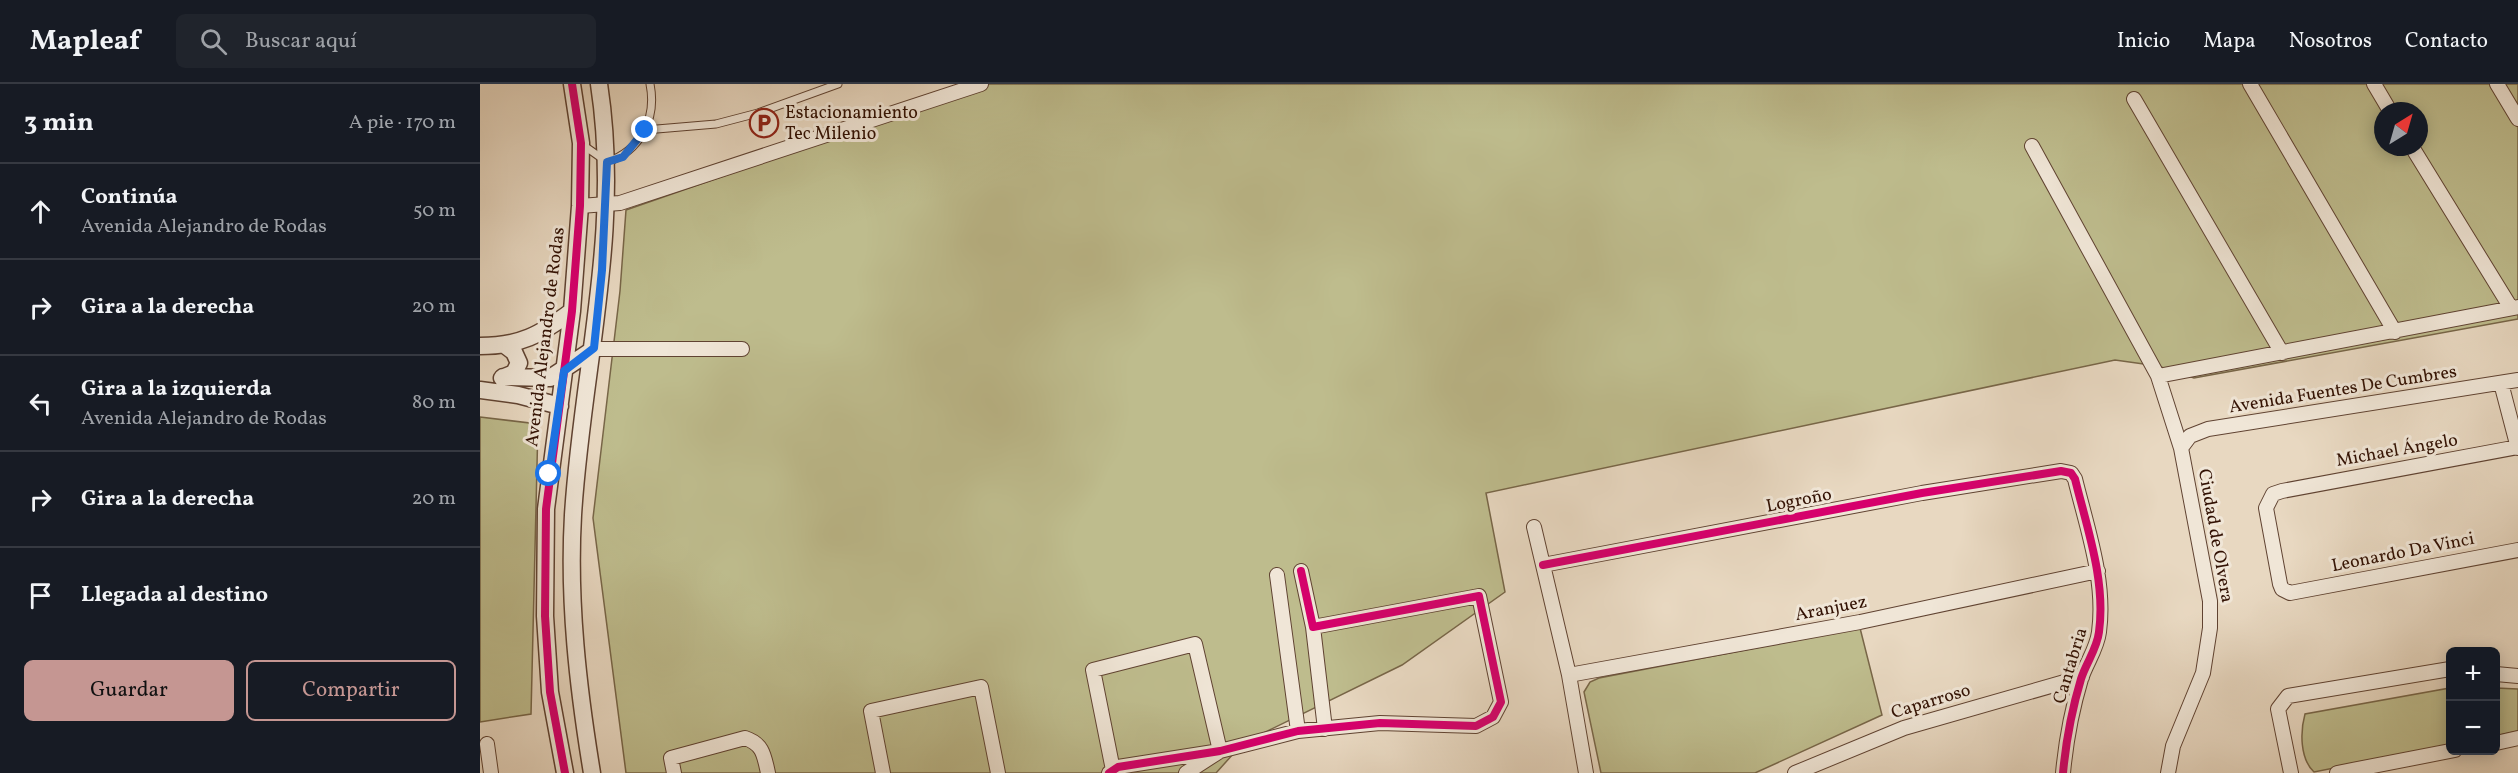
<!DOCTYPE html>
<html lang="es">
<head>
<meta charset="utf-8">
<style>
  body { margin:0; font-family:Vollkorn,serif; background:#20242c; color:#f1f3f6 }
  .controls { position:absolute; right:18px; bottom:18px; display:grid; overflow:hidden; border-radius:9px; box-shadow:0 3px 15px #0003 }
  .controls button { width:54px; height:54px; display:grid; place-items:center; padding:0; border:0; border-bottom:2px solid #363941; background:#171b24; color:#f1f3f6; font:30px sans-serif }
  .compass { position:absolute; left:1894px; top:18px; width:54px; height:54px; border-radius:50%; background:#171b24; box-shadow:0 3px 15px #0003; rotate:37deg }
  .stop { position:absolute; width:18px; height:18px; margin:-14px; border:4px solid #1a73e8; border-radius:50%; background:#fff }
  .stop.end { background:#1a73e8; border-color:#fff; box-shadow:0 2px 6px #0008 }
  .list { margin:0; padding:0; list-style:none }
  h2 { display:flex; justify-content:space-between; align-items:center; height:78px; margin:0; padding:0 24px; font-size:26px }
  h2 small { font-size:20px; font-weight:400; color:#9ea1a6 }
  .list li { display:grid; grid-template-columns:39px 1fr auto; gap:18px; align-items:center; box-sizing:border-box; height:96px; padding:0 24px; border-top:2px solid #363941 }
  .list b { display:block; font-size:22px; white-space:nowrap }
  .list p { margin:0; font-size:20px; white-space:nowrap; color:#9ea1a6 }
  .list em { font-size:20px; font-style:normal; color:#9ea1a6 }
  .actions { display:flex; gap:12px; padding:18px 24px }
  .actions a { flex:1; padding:14px 0; border:2px solid #c59692; border-radius:9px; text-align:center; font-size:21px; color:#c59692 }
  .actions .main { background:#c59692; color:#111 }
  .icon { flex:none; width:33px; height:33px; fill:none; stroke:currentColor; stroke-width:2; stroke-linecap:round; stroke-linejoin:round }
  .map { position:relative; flex:none; width:2038px; height:689px; overflow:hidden }
  header { display:flex; align-items:center; gap:36px; box-sizing:border-box; height:84px; padding:0 30px; background:#171b24; border-bottom:2px solid #363941 }
  header strong { font-size:28px }
  nav { display:flex; gap:33px; margin-inline-start:auto; font-size:21px }
  .search { width:420px; height:54px; background:#20242c; display:flex; align-items:center; gap:15px; box-sizing:border-box; padding:0 21px; border-radius:9px; color:#9ea1a6; font-size:22px }
  main { display:flex }
  aside { flex:1; background:#171b24 }
  .map>svg:first-child { display:block }
  .green { fill:#bebc8d; stroke:#786648; stroke-width:1.5; fill-rule:evenodd }
  .lines { fill:none; stroke-linecap:round; stroke-linejoin:round }
  .service-casing { stroke:#604332; stroke-width:9 }
  .minor-casing { stroke:#604332; stroke-width:16 }
  .tertiary-casing { stroke:#604332; stroke-width:19 }
  .service { stroke:#f0e6d7; stroke-width:7 }
  .minor { stroke:#f0e6d7; stroke-width:14 }
  .tertiary { stroke:#f0e6d7; stroke-width:16 }
  .cycleway-casing { stroke:#f0e6d7; stroke-width:11 }
  .cycleway { stroke:#d6006c; stroke-width:8 }
  .route { stroke:#1a73e8; stroke-width:8 }
  .labels { text-anchor:middle; dominant-baseline:central; stroke-width:6; stroke-linejoin:round; paint-order:stroke }
  .poi-label { font-size:18px; fill:#321103; stroke:#f0e6d7; text-anchor:start }
  .street-label { font-size:18px; fill:#321103; stroke:#f0e6d7 }
</style>
</head>
<body>
<header>
<strong>Mapleaf</strong>
<div class="search"><svg class="icon" aria-label="search" viewBox="0 0 24 24"><circle cx="10" cy="10" r="6"/><path d="M15 15l6 6"/></svg>Buscar aquí</div>
<nav><a>Inicio</a><a>Mapa</a><a>Nosotros</a><a>Contacto</a></nav>
</header>
<main>
<aside>
<h2>3 min<small>A pie · 170 m</small></h2>
<ul class="list">
<li><svg class="icon" aria-label="ahead" viewBox="0 0 24 24"><path d="M12 20V5M6 11l6-6 6 6"/></svg><div><b>Continúa</b><p>Avenida Alejandro de Rodas</p></div><em>50 m</em></li>
<li><svg class="icon" aria-label="right" viewBox="0 0 24 24"><path d="M7 20v-9h11M14 6l5 5-5 5"/></svg><div><b>Gira a la derecha</b></div><em>20 m</em></li>
<li><svg class="icon" aria-label="left" viewBox="0 0 24 24"><path d="M17 20v-9H6M10 6l-5 5 5 5"/></svg><div><b>Gira a la izquierda</b><p>Avenida Alejandro de Rodas</p></div><em>80 m</em></li>
<li><svg class="icon" aria-label="right" viewBox="0 0 24 24"><path d="M7 20v-9h11M14 6l5 5-5 5"/></svg><div><b>Gira a la derecha</b></div><em>20 m</em></li>
<li><svg class="icon" aria-label="arrive" viewBox="0 0 24 24"><path d="M6 21V4h12l-3 4 3 4H6"/></svg><div><b>Llegada al destino</b></div></li>
</ul>
<div class="actions"><a class="main">Guardar</a><a>Compartir</a></div>
</aside>
<div class="map">
<svg width="2038" height="689" viewBox="0 0 2038 689">
  <rect width="100%" height="100%" fill="#e8d8c1"/>
  <filter id="stains"><feTurbulence type="fractalNoise" baseFrequency=".00333" numOctaves="4"/><feColorMatrix values="0 0 0 0 .2 0 0 0 0 .09 0 0 0 0 .02 0 0 0 .5 -.17"/></filter>
  <radialGradient id="worn" r=".72"><stop offset=".6" stop-color="#630" stop-opacity="0"/><stop offset="1" stop-color="#630" stop-opacity=".3"/></radialGradient>
  <path class="green" d="M508,0H2038V235L1714,294L1678,282L1635,276L1006,409L1025,508L922,581L763,659L736,689H146L113,434L140,207L146,126ZM1903,27H1939V63H1903Z
    M0,333L58,340L51,630L0,638Z
    M1380,544L1402,631L1275,689H1121L1104,608L1110,598L1119,594Z
    M1970,604V661L1834,688C1820,675 1820,648 1825,630Z
    M2016,604L2038,605V647L2016,652Z"/>
  <g class="lines">
    <g class="service-casing">
      <path id="service" d="M165,46L236,40L278,29L358,0
        M103,61L127,78C160,67 177,35 170,0"/>
    </g>
    <g class="minor-casing">
      <path id="minor" d="M1770,0L1915,248
        M1894,0L1910,27
        M2017,0L2038,35
        M1654,15L1802,269
        M1552,62L1678,292L1701,364L1730,517V544L1723,589L1693,662L1688,689
        M1932,63L2031,224
        M100,122L140,119L501,0
        M114,265H262
        M1678,292L2038,223
        M2021,299L2038,364
        M2038,363L1802,407L1793,410L1786,424L1800,500L1802,505L1810,509L2038,466
        M1701,364L1710,352L1728,345L2038,296
        M1054,443L1089,591L1106,689
        M1063,481L1442,409L1581,387L1591,389L1595,395C1607,444 1626,497 1619,548C1617,565 1606,579 1601,595C1592,625 1586,657 1583,689
        M797,491L818,647
        M833,543L845,645
        M2016,590L2038,592
        M1089,591L1380,538L1618,487
        M2016,659L2038,654
        M7,660L11,689
        M633,686L613,586L715,560L740,667L706,689
        M194,689L191,674L265,654C283,660 284,671 288,689
        M403,689L391,627L501,603L518,689
        M629,689L638,683L740,667L818,647L900,639L996,642L1013,633L1021,618L999,512L833,543L821,487
        M1315,689L1424,644L1602,593
        M1811,689L1798,625L1808,612L1970,585
        M1857,689L1975,666"/>
    </g>
    <g class="tertiary-casing">
      <path id="tertiary" d="M0,262C40,262 60,251 92,227
        M23,293L70,294L114,265
        M22,294L34,289L39,279L34,268L26,262
        M0,306L38,311L80,322
        M85,689L70,608L65,532L66,425L92,227L100,122L101,59L92,0
        M112,689C98,604 88,517 93,431C102,284 142,149 119,0"/>
    </g>
    <use href="#service" class="service"/>
    <use href="#minor" class="minor"/>
    <use href="#tertiary" class="tertiary"/>
    <g class="cycleway-casing">
      <path id="cycleway" d="M1063,481L1442,409L1581,387L1591,389L1595,395C1607,444 1626,497 1619,548C1617,565 1606,579 1601,595C1592,625 1586,657 1583,689
        M85,689L70,608L65,532L66,425L92,227L100,122L101,59L92,0
        M629,689L638,683L740,667L818,647L900,639L996,642L1013,633L1021,618L999,512L833,543L821,487"/>
    </g>
    <use href="#cycleway" class="cycleway"/>
  </g>
  <g class="lines">
    <path class="route" d="M69,390L84,287L114,264L122,186L127,78L143,73L165,46"/>
  </g>
  <defs>
    <g id="parking-ring" transform="scale(1.5)"><circle r="9.5" fill="#f0e6d7" stroke="#8f2418" stroke-width="1.5"/><path d="M-3.5-5.5H1a3.5 3.5 0 0 1 0 7H-1V5.5H-3.5ZM-1-3.4V-.6H.8a1.4 1.4 0 0 0 0-2.8Z" fill="#8f2418"/></g>
  </defs>
  <g fill-rule="evenodd">
    <use href="#parking-ring" x="284" y="39"/>
  </g>
  <g class="labels">
    <g class="poi-label">
      <text x="305" y="29">Estacionamiento<tspan x="305" dy="21">Tec Milenio</tspan></text>
    </g>
    <g class="street-label">
      <text transform="translate(66 253) rotate(-83)">Avenida Alejandro de Rodas</text>
      <text transform="translate(1863 306) rotate(-9)">Avenida Fuentes De Cumbres</text>
      <text transform="translate(1917 367) rotate(-10)">Michael Ángelo</text>
      <text transform="translate(1319 417) rotate(-11)">Logroño</text>
      <text transform="translate(1735 452) rotate(80)">Ciudad de Olvera</text>
      <text transform="translate(1923 469) rotate(-11)">Leonardo Da Vinci</text>
      <text transform="translate(1351 525) rotate(-11)">Aranjuez</text>
      <text transform="translate(1591 582) rotate(-73)">Cantabria</text>
      <text transform="translate(1451 618) rotate(-17)">Caparroso</text>
    </g>
  </g>
  <rect width="100%" height="100%" filter="url(#stains)"/>
  <rect width="100%" height="100%" fill="url(#worn)"/>
</svg>
<div class="controls">
<button>+</button>
<button>−</button>
</div>
<svg class="compass" viewBox="-18 -18 36 36"><path d="M0-13l5 13h-10z" fill="#e53935"/><path d="M0 13l5-13h-10z" fill="#9ea1a6"/></svg>
<div class="stop" style="left:69px;top:390px"></div>
<div class="stop end" style="left:165px;top:46px"></div>
</div>
</main>
</body>
</html>
